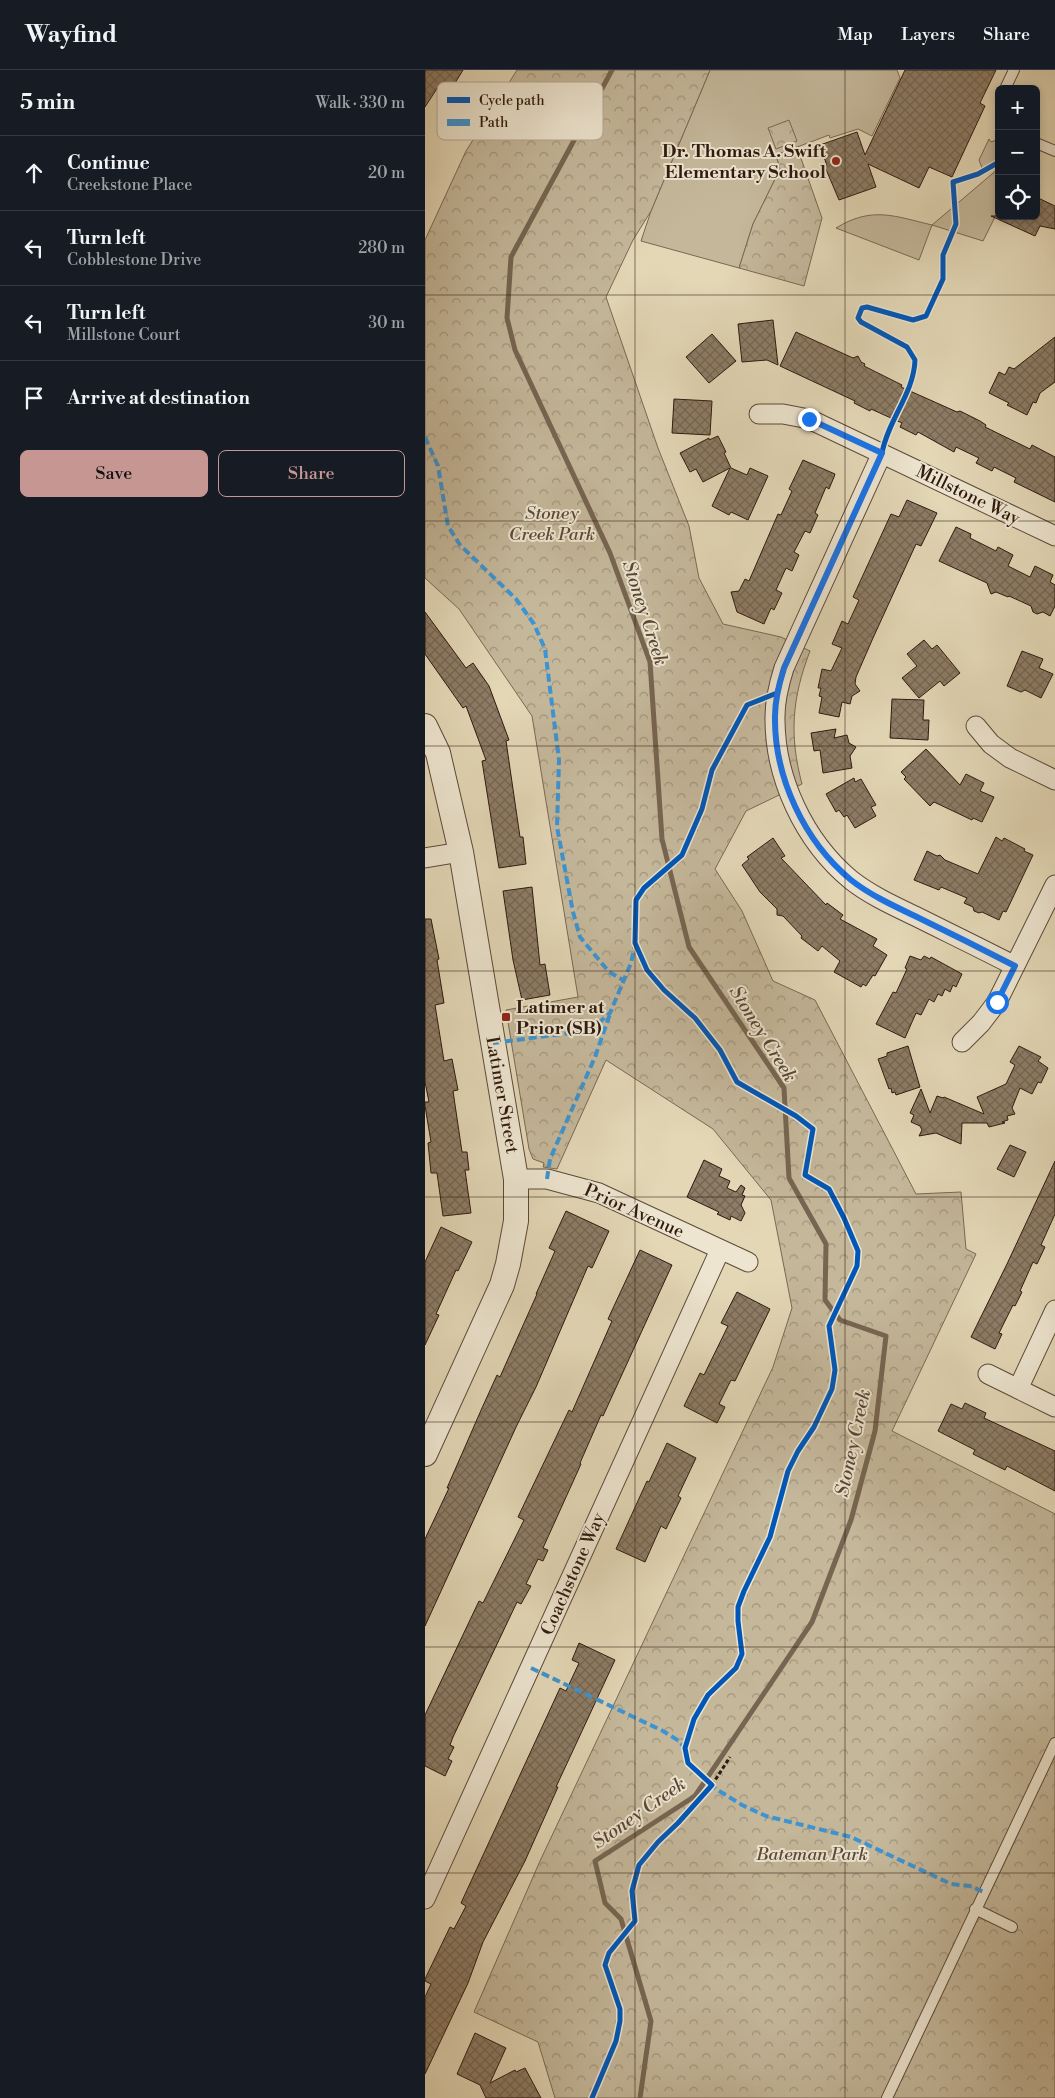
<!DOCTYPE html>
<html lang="en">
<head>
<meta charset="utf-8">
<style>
  body { margin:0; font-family:"Libre Bodoni",serif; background:#20242c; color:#f1f3f6 }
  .controls { position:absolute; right:15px; top:15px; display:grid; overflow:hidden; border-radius:8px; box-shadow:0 2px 8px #0003 }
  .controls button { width:45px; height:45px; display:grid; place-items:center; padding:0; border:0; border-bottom:1px solid #363941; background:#171b24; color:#f1f3f6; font:25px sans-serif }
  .stop { position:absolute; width:15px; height:15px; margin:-11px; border:4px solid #1a73e8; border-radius:50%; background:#fff }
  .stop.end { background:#1a73e8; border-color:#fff; box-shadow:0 1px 5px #0008 }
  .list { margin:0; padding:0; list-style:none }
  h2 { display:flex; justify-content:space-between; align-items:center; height:65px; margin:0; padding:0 20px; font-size:21px }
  h2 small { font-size:16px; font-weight:400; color:#9ea1a6 }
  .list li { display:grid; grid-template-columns:32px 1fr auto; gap:15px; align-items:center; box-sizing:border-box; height:75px; padding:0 20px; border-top:1px solid #363941 }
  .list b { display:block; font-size:19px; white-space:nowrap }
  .list p { margin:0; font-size:16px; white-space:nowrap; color:#9ea1a6 }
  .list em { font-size:16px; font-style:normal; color:#9ea1a6 }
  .actions { display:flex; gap:10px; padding:15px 20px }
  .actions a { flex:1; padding:11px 0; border:1px solid #c59692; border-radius:8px; text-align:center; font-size:18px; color:#c59692 }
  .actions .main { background:#c59692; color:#111 }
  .icon { flex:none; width:28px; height:28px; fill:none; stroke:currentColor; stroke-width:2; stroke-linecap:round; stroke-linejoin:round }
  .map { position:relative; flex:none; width:630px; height:2028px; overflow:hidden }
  header { display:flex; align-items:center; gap:30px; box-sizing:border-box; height:70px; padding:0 25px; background:#171b24; border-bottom:1px solid #363941 }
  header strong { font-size:24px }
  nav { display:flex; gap:28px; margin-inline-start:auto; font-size:18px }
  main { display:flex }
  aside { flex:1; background:#171b24 }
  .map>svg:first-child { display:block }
  .grass { fill:#c4b79a; stroke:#7a6854 }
  .park { fill:url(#park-crowns); stroke:#7a6854 }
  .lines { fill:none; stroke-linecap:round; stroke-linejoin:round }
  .stream { stroke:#766551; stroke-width:5 }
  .building { fill:url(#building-cross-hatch); stroke:#2f1a0f }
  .service-casing { stroke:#5c4939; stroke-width:12 }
  .minor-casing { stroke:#5c4939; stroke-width:21 }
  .tertiary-casing { stroke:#5c4939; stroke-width:26 }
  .path { stroke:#2f1a0f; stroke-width:3; stroke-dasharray:4 2.5; stroke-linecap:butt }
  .service { stroke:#ede5d0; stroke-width:10 }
  .minor { stroke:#ede5d0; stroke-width:19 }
  .tertiary { stroke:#ede5d0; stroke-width:24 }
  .quiet { stroke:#3d94d2; stroke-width:4; stroke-dasharray:8 4; stroke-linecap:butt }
  .cycleway-casing { stroke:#ede5d0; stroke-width:8 }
  .cycleway { stroke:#0057b8; stroke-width:5 }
  .route { stroke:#1a73e8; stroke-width:6 }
  .grid { fill:none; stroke:#2f1a0f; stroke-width:1; stroke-opacity:0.55 }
  .poi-dot { fill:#8f2418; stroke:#ede5d0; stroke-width:2 }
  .labels { text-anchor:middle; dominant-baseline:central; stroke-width:4; stroke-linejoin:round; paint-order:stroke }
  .poi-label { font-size:18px; font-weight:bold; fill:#2f1a0f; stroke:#ede5d0; text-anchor:end }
  .street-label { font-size:18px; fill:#2f1a0f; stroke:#ede5d0 }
  .park-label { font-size:18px; font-style:italic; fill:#5c4939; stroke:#ede5d0 }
  .water-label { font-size:19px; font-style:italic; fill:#594636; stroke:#ede5d0 }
  .key { fill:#ede5d0; stroke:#b4a896; stroke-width:1 }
  .key-label { font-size:14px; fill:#2f1a0f }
</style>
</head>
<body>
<header>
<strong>Wayfind</strong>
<nav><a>Map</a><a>Layers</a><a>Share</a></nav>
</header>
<main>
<aside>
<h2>5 min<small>Walk · 330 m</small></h2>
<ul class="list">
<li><svg class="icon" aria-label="ahead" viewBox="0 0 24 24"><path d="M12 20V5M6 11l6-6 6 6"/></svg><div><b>Continue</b><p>Creekstone Place</p></div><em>20 m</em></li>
<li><svg class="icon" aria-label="left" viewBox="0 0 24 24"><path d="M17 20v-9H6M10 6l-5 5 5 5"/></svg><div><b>Turn left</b><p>Cobblestone Drive</p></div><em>280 m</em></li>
<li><svg class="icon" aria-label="left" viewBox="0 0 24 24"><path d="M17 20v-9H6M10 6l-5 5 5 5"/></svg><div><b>Turn left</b><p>Millstone Court</p></div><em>30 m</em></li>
<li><svg class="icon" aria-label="arrive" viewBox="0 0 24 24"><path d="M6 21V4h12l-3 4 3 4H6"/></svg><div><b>Arrive at destination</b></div></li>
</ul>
<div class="actions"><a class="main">Save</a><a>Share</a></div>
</aside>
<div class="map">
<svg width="630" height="2028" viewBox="0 0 630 2028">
  <defs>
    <pattern id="park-crowns" width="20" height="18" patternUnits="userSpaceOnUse" patternTransform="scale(1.25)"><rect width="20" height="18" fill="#c4b79a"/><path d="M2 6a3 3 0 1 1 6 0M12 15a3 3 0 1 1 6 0" fill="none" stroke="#a0947c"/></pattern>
    <pattern id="building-cross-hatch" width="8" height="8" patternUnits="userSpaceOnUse" patternTransform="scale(1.25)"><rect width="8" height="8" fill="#8d7c66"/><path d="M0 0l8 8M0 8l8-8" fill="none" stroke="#746552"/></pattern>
  </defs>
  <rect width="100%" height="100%" fill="#e3d7b6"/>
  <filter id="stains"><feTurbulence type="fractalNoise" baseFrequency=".004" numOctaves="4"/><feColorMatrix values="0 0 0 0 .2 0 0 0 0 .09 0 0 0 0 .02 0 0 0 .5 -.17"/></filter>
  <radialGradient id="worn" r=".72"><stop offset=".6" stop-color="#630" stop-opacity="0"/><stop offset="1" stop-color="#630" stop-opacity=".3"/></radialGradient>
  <path class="grass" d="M285,0H472L475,8L447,66L433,59L405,68L404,65L351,85L355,99L328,154L314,198L216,171L226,141Z
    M564,69L566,72L574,69V88L557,98L554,90Z
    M574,98V139L558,171L507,155L494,190L411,158C447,136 469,146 507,155Z"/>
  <path class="park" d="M92,0H285L226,141L208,170L181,227L233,378L264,456L274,508L298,554L356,567L385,581C367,628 364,665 377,714L321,741L290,799L317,841L348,911L390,930L491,1124L536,1122L541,1179L551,1184L467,1361L630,1444V2028H130L113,1972L49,1942L115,1791L348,1297L367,1238L346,1130L288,1059L181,990L132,1099L118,1097L119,1093L108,1089L104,1079L81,940L153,927L107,646L34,539L0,508V170L41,81Z
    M364,50L372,71L351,79L343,58Z
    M372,77L397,148L379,216L314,198L328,154L355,99L351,85Z"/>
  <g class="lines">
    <path class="stream" d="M187,0L86,187L82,248L90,280L185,483L225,592L237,769L264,877L359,1018L364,1108L401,1174L400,1230L415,1250L461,1266L450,1361L426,1450L387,1552L270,1726L170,1791L180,1833L196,1849L226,1951L215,2028"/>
  </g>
  <path class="building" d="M0,0H38L24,23L13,17L0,37Z
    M480,0H571L555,33L560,36L527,107L504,97L494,118L443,94L451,117L414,130L400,97L402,96L395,75L432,62L440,85Z
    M611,127L630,136V159L615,156L610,166L566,146H611Z
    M348,250L353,295L342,290L317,292L313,254Z
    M371,262L428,288L433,286L436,292L440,294L439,296L477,315L476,317L532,342L535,341L555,351L561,355L560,357L605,379L607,375L630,387V432L589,412L591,408L569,397L567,401L551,393L554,388L531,377L529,382L493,362L491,365L475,357L477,353L446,339L445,341L429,333L430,331L355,296Z
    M287,264L311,291L284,313L261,287Z
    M630,267V312L615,323L611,333L608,332L602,345L582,335L584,333L564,323L574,302L580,305L584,297L589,299Z
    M249,329L287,331L285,365L247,363Z
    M293,366L301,382L299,383L306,398L322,405L325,398L343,406L323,450L306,442L304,445L287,436L305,398L278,412L271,399L265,402L255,383L284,368V370Z
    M378,390L410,404L409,407L404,419L401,417L390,443L393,445L385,463L380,461L369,482L374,485L367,501L361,498L351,520L357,523L349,540L346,538L339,554L312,542L306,522L314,521L320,509L324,511L353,444L356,445L367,421L364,419Z
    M482,430L512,443L496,476L491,474L448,568L431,607L430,614L435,621L427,626L425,634L417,632L414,647L394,643L397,627L394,626L396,618H393L397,599L406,601L417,578L407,574L417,551L423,554L434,530L428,527L466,444L474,447Z
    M531,457L546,464L545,468L571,481L573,477L588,485L583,496L605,507L610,496L628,505L625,512L630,515V536L625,546L618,542L612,544L608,542L606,536L584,526L583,527L571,522L566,524L562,513L514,491Z
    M0,542L41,598L48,593L64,616L84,670L81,671L95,767H98L101,794L74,798L57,691L61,690L41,636L38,638L0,584Z
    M499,570L507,579L512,575L535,603L519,616L515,611L494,628L477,608L492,596L482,584Z
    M597,581L618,589L614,598L628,604L616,628L600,620L596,622L582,616Z
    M467,629L499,630L498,650H504L503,670L465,668Z
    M411,659L409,668L422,665L424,673L431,677L425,686L427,698L398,703L395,680L389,681L386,663Z
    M501,679L535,715L541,704L559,713L555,721L569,727L557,752L548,748L547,750L509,732L505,736L479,709L481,707L476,702Z
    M429,708L430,712L436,709L451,735L446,737L451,746L430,758L422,745L419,747L414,740L411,742L401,724Z
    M571,767L577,771L579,768L600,779L599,781L608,785L581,842L578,841L574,850L557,842L554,843L549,841L548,837L539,833L542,828L516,817L514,820L489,810L502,781L512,786L515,785L520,790L553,804Z
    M348,768L360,786L356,788L401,835L402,833L418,845L415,849L452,869L448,876L462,885L450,906L448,905L441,916L438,914L436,917L409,902L415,891L397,876L393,881L376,868L377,866L358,846L352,845V839L335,822L317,795L324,789L322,787Z
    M107,817L115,895L120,894L125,925L97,930L88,890L78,821Z
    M0,849H6L14,889L12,890L19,933L10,935L19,991L27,989L33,1020L28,1021L37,1082H42L44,1100H40L46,1143L18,1146L12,1103H6L3,1073L6,1072L0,1036V1032H4L0,1012Z
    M485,886L496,890L499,886L505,889L506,887L537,904L531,917L528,915L525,922L520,919L517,926L513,924L509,932L504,929L496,945L491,943L480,968L451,954L468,922L471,923L482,899L480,898Z
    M483,976L495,1017L471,1025L470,1022L467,1023L466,1018L464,1019L453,989L462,986V983Z
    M594,976L616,987L613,991L623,998L616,1013L613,1012L607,1024L595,1018L587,1038L590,1044L582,1046L583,1050L577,1052L580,1053L564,1057L562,1053H537L536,1074L511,1063L494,1066L497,1060L495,1056L486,1052L489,1045L485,1043L496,1019L505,1043L512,1026L518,1028L519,1027L559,1044L552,1027L581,1014L590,995L585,992Z
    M585,1075L601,1082L589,1107L572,1099Z
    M279,1090L297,1099L294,1106L305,1111L302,1118L311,1122L316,1115L320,1118L317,1125L320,1126L316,1135L320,1143L316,1151L306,1146L305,1150L292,1144L294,1142L262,1127Z
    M630,1091V1144L616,1175L620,1177L612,1194L608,1192L595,1221L597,1222L590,1236L588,1235L574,1263L577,1264L570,1279L546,1267L582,1194Z
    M141,1141L184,1161L167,1198L163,1196L111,1317L92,1355L0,1556V1469L24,1418H22L57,1338L72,1305L75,1307L112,1224H111L130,1181L124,1178Z
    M16,1157L47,1172L33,1201L31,1200L11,1244L14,1245L0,1275V1192Z
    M215,1180L247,1195L178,1346L176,1345L155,1393L156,1394L118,1478L123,1480L118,1491L113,1489L101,1514L106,1516L96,1534L92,1532L28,1667L25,1675L29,1677L23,1689L27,1691L20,1706L0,1696V1645L54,1531L58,1533L99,1450L93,1447L144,1340L147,1342L187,1251L183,1249Z
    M312,1222L345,1239L310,1311L306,1310L294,1334L300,1337L292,1353L259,1336L275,1303L279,1305L303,1256L296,1253Z
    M540,1333L561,1343L559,1348L630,1381V1421L582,1396L580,1400L548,1384L550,1380L513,1361L526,1334L537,1339Z
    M242,1373L271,1388L253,1426L256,1428L241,1459L236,1456L220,1492L191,1479L222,1411L224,1412Z
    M154,1573L190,1590L131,1717H133L100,1791L58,1872L43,1913L0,2004V1927L6,1914L0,1911V1909L25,1857L29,1859L41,1836L36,1833L135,1618L141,1621L154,1593L147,1590Z
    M50,1963L81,1978L65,2013L90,2000L91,2002L100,1998L116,2028H61L55,2015L32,2004Z"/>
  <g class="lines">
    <g class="service-casing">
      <path id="service" d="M580,19L589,0
        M611,73L630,81
        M550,1839L587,1857
        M462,2028L630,1673"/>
    </g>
    <g class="minor-casing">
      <path id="minor" d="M334,344H358L384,349L630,466
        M457,383L359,598C354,614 350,630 350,646C349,707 379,771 426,810C445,825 469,836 492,847C524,863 557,879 590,896
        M551,656L566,674L585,688L630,710
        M0,788L36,782
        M537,972L556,953L572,932L630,815
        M91,1109H122L174,1123L323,1192
        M563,1304L630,1337
        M593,1319L630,1240
        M0,1829L295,1180"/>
    </g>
    <g class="tertiary-casing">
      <path id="tertiary" d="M0,656L13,683L36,782L91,1109V1151L83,1194L77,1215L0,1384"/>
    </g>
    <path class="path" d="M287,1715L305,1687"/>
    <use href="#service" class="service"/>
    <use href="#minor" class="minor"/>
    <use href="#tertiary" class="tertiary"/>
    <path class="quiet" d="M0,367L13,396L23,456L35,475L91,529L109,554L120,579L134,690L132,757L148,842L155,867L184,902L198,910
      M68,973L153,962L170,956L185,943L206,893L210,874
      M122,1109L125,1089L170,987L185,944
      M106,1598L238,1661L254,1671L260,1678
      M285,1713L291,1719L317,1735L341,1746L426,1767L526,1814L545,1816L559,1822"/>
    <g class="cycleway-casing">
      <path id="cycleway" d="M167,2028L191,1971L195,1951V1939L180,1895L184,1883L210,1851L207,1821L214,1795L233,1772L253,1753L287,1715L263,1693L260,1678L269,1649L283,1625L311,1598L317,1584L313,1551V1537L319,1521L345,1467L363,1401L373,1381L389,1357L407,1319L410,1300L404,1256L432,1196L433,1181L419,1148L404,1119L380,1105L388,1059L371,1046L312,1012L295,980L270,948L239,920L222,900L210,873L211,830L219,818L257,785L277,739L287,700L322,635L352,623L359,598L457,383C463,350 489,323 490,290L482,277L436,252L433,248L437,238L442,237L488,250L501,246L518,209V185L531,154L528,112L553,104L574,92"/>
    </g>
    <use href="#cycleway" class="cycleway"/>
  </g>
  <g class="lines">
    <path class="route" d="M384,349L457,383L359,598C354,614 350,630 350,646C349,707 379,771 426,810C445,825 469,836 492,847C525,863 557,879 590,896L572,932"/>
  </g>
  <path class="grid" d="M210,0V2028M420,0V2028M0,225H630M0,451H630M0,676H630M0,901H630M0,1127H630M0,1352H630M0,1577H630M0,1803H630"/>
  <g class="poi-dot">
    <circle cx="411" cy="91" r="5"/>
    <rect x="76" y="942" width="10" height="10" rx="2.5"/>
  </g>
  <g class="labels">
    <g class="poi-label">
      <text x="401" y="81">Dr. Thomas A. Swift<tspan x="401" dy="21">Elementary School</tspan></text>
      <text x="91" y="937" text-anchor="start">Latimer at<tspan x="91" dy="21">Prior (SB)</tspan></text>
    </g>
    <g class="street-label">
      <text transform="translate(543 425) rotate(26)">Millstone Way</text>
      <text transform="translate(77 1025) rotate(80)">Latimer Street</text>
      <text transform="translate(209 1141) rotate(24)">Prior Avenue</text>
      <text transform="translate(148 1504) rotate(-66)">Coachstone Way</text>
    </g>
    <g class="park-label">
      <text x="127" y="443">Stoney<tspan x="127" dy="21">Creek Park</tspan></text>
      <text x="387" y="1784">Bateman Park</text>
    </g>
    <g class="water-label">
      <text transform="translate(220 543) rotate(72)">Stoney Creek</text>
      <text transform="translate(338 964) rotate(58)">Stoney Creek</text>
      <text transform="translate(428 1373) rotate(-78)">Stoney Creek</text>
      <text transform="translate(214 1743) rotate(-35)">Stoney Creek</text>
    </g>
  </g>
  <rect x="12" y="12" width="166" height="58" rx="8" class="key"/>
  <rect x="22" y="27" width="23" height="6" fill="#0057b8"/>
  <rect x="22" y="49" width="23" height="7" fill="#3d94d2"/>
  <g class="key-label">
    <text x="54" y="35">Cycle path</text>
    <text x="54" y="57">Path</text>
  </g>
  <rect width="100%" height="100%" filter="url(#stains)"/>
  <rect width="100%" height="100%" fill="url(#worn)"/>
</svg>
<div class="controls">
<button>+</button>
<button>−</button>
<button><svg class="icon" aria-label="locate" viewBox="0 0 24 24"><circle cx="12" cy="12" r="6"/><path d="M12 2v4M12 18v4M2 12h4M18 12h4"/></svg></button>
</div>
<div class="stop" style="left:572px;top:932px"></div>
<div class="stop end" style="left:384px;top:349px"></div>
</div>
</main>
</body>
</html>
